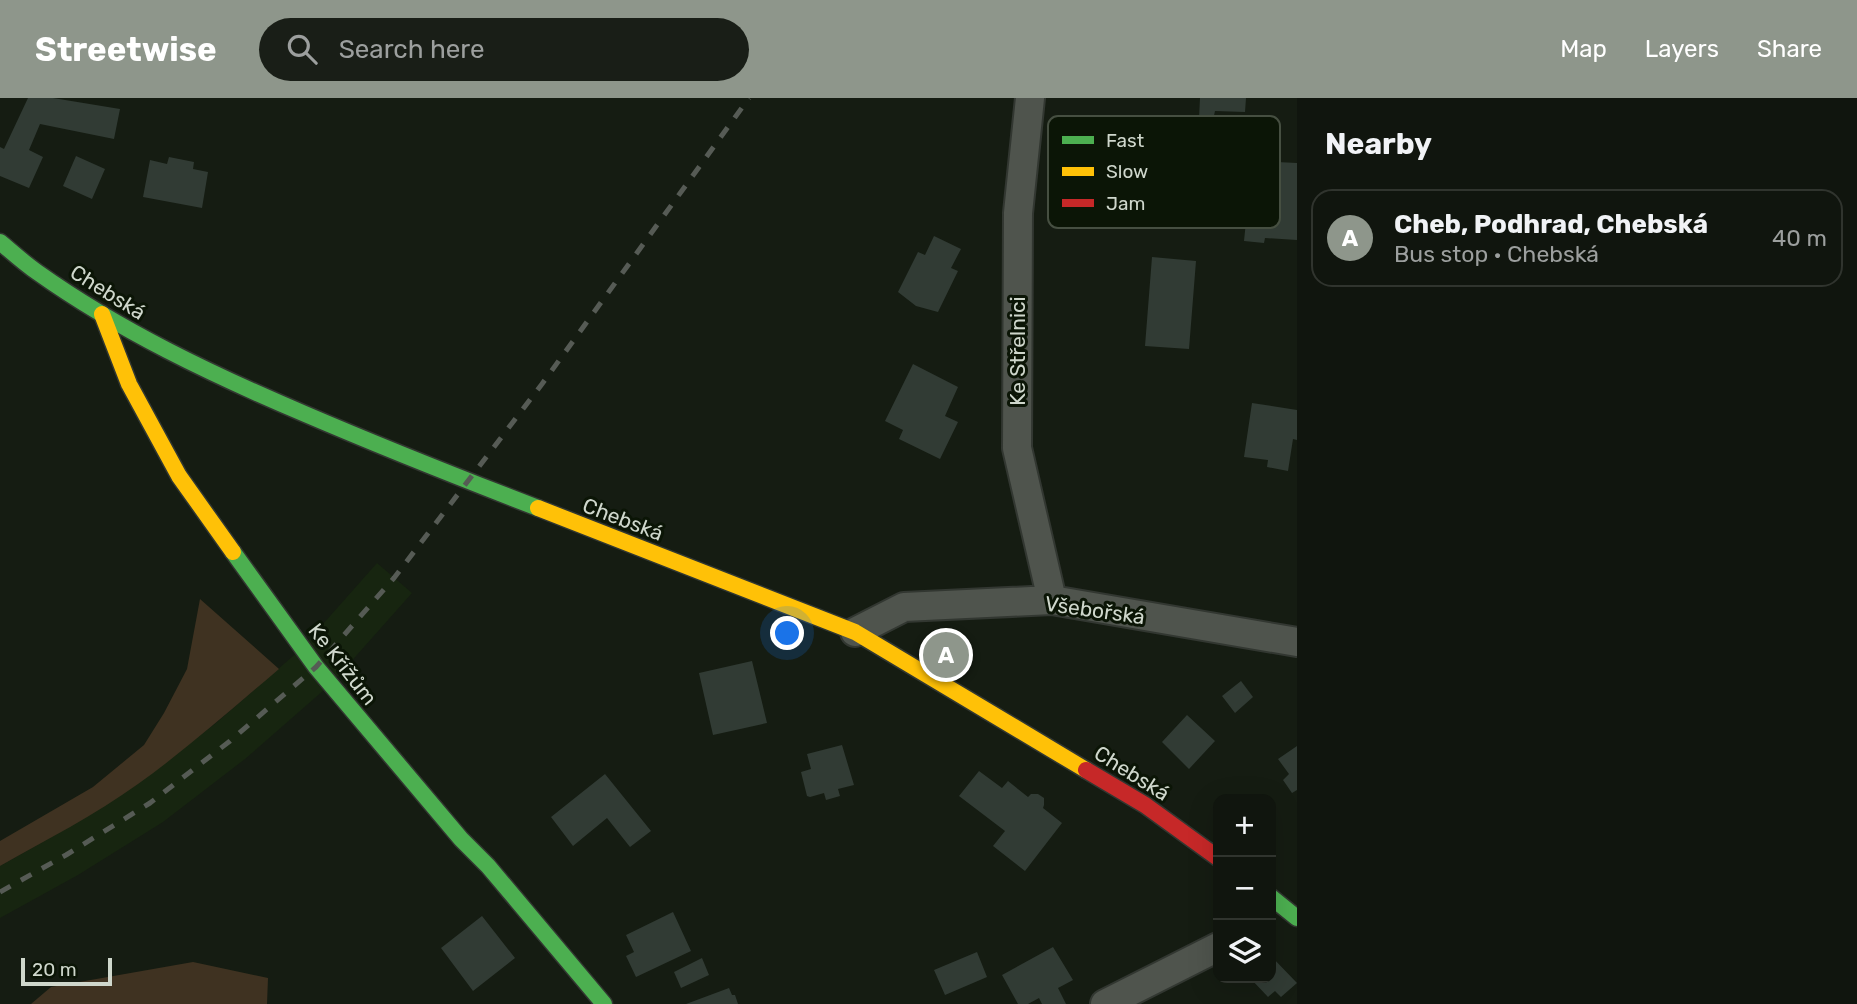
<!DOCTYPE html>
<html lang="en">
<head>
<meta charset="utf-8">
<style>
  body { margin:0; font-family:Rubik,sans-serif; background:#191e17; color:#f1f3f6 }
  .controls { position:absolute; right:21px; bottom:21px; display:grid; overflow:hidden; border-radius:14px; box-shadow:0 7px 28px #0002 }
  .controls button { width:63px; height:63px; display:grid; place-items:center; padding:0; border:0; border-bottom:2px solid #30342e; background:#10150e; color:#f1f3f6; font:35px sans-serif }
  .scale { position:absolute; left:21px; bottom:18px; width:91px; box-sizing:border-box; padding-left:7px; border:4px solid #cfd7cc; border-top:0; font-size:19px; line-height:24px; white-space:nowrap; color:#cfd7cc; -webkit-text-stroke:5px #0b1506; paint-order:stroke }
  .you { position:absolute; left:788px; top:536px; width:24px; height:24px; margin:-18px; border:5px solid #fff; border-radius:50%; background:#1a73e8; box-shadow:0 0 0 10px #1a73e833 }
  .badge { display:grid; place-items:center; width:46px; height:46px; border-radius:50%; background:#8e968b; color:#fff; font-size:23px; font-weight:700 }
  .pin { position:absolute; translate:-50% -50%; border:4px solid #fff; box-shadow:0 2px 7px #0006 }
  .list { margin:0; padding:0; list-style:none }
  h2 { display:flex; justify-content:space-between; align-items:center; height:91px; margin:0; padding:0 28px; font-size:30px }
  h2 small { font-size:23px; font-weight:400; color:#9c9f9e }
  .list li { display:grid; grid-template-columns:46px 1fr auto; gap:21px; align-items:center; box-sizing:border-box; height:98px; margin:0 14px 14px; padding:0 14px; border:2px solid #30342e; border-radius:21px }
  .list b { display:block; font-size:26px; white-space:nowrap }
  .list p { margin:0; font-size:23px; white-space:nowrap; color:#9c9f9e }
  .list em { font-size:23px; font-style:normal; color:#9c9f9e }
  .icon { flex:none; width:38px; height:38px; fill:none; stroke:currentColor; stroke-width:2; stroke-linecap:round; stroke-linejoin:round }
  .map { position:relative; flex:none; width:1297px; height:906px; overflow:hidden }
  header { display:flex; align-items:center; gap:42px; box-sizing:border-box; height:98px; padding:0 35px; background:#8e968b; color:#fff }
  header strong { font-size:33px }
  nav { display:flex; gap:38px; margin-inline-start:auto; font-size:24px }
  .search { width:490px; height:63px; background:#191e17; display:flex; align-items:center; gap:18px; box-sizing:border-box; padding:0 24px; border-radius:38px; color:#9c9f9e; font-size:26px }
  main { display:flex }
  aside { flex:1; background:#10150e }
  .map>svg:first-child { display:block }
  .built { fill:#172510 }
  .green { fill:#3f3221 }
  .building { fill:#313b34 }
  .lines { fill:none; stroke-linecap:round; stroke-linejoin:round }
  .street-casing { stroke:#323731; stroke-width:32 }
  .fast-casing { stroke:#323731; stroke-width:19 }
  .slow-casing { stroke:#323731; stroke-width:19 }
  .jam-casing { stroke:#323731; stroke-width:19 }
  .street { stroke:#4f544d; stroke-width:28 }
  .fast { stroke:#4caf50; stroke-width:16 }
  .slow { stroke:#ffc107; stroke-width:16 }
  .jam { stroke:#c62828; stroke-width:16 }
  .rail { stroke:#565b55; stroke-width:5; stroke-dasharray:12 12; stroke-linecap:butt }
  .labels { text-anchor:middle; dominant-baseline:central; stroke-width:6; stroke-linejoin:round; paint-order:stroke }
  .street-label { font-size:21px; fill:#cfd7cc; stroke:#0b1506 }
  .key { fill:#0b1506; stroke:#464f41; stroke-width:2 }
  .key-label { font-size:19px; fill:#cfd7cc }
</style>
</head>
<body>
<header>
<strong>Streetwise</strong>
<div class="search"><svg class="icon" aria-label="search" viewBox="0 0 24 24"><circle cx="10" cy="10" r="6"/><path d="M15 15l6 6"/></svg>Search here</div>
<nav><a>Map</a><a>Layers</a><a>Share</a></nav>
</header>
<main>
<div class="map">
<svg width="1297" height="906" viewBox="0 0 1297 906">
  <rect width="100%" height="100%" fill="#151c12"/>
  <path class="built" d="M377,465L412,495L332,585L245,661L163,724L78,777L0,820V768L55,737L137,686L216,625L300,552Z"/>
  <path class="green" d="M200,501L279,571C233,610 187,651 138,686C95,717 46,742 0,768V743L93,689L144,647L164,615L187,571Z
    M193,864L268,880L267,906H31L51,889Z"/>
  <path class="building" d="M28,0H53L120,11L114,41L40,26L29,52L43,59L29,90L0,78V49L4,51Z
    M1200,0H1246L1245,14L1215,13L1213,22L1199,21Z
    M76,58L105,71L92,101L63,88Z
    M169,59L194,64L193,71L208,74L202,110L143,99L150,62L167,66Z
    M1277,64L1297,65V142L1265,140L1264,145L1244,143L1249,94L1274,96Z
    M934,138L961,151L951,170L958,173L938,214L916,208L898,194L918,154L925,157Z
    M1152,159L1196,163L1189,251L1145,248Z
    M913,266L958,289L945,318L958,324L940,361L899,341L903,332L885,323Z
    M1252,305L1297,312V342L1293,341L1288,373L1267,369L1268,362L1244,359Z
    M752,563L767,625L713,637L699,575Z
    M1241,583L1253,599L1235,615L1222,598Z
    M1187,617L1215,643L1189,671L1162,644Z
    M842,647L854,687L838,691L840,698L826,702L824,695L810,699L807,698L801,674L811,671L807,656Z
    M1297,648V692L1292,695L1283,682L1289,676L1278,661Z
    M979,673L1002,690L1008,683L1028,699L1031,696H1038L1044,700V707L1043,710L1062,725L1025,773L993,748L1005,733L959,698Z
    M605,676L651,733L630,749L607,720L573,748L551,719Z
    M673,814L691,853L636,879L626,858L634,854L626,837Z
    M482,818L515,860L473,893L441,850Z
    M1053,849L1073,882L1058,890L1066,906H1042L1039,900L1028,906H1018L1002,877Z
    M977,854L987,879L945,897L934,872Z
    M1271,858L1297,885L1281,899L1275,893L1268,899L1250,880H1271Z
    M702,860L709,877L681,890L674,874Z
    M729,890L732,897H735L738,906H686Z"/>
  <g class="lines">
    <g class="street-casing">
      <path id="street" d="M1030,0L1018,115L1017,350L1052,502
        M855,534L904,509L1052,502L1297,544
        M1105,906L1218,849"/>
    </g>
    <g class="fast-casing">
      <path id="fast" d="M0,144C12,154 24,165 37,174C120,233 213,277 305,316C382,349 460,380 538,410
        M233,454L316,569L461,741L488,768L604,906
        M1271,799L1297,820"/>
    </g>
    <g class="slow-casing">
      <path id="slow" d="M102,216L129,286L179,378L233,454
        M538,410L855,534L1086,672"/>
    </g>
    <g class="jam-casing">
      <path id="jam" d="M1086,672L1145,707L1218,760"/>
    </g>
    <use href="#street" class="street"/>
    <use href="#fast" class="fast"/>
    <use href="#slow" class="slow"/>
    <use href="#jam" class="jam"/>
    <path class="rail" d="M0,794L66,757L150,705L230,643L316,569L394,480L542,286L749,0"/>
  </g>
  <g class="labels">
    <g class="street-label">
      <text transform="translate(108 194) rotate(32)">Chebská</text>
      <text transform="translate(1017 253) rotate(-90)">Ke Střelnici</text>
      <text transform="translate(623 421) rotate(21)">Chebská</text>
      <text transform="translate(1095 512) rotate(8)">Všebořská</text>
      <text transform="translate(343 566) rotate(52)">Ke Křížům</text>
      <text transform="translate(1132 675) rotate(32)">Chebská</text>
    </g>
  </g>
  <rect x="1048" y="18" width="232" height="112" rx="10" class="key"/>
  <rect x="1062" y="38" width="32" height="8" fill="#4caf50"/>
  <rect x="1062" y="69" width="32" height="9" fill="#ffc107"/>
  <rect x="1062" y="101" width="32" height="8" fill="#c62828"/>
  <g class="key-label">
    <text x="1106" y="49">Fast</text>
    <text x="1106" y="80">Slow</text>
    <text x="1106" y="112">Jam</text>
  </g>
</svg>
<div class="controls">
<button>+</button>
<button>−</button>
<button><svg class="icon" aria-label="layers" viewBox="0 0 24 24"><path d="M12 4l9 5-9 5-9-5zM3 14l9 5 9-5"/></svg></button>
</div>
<div class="scale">20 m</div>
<div class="you"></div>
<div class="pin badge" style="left:946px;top:557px">A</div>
</div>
<aside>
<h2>Nearby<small></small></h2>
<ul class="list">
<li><span class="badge">A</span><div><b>Cheb, Podhrad, Chebská</b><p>Bus stop · Chebská</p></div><em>40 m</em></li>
</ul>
</aside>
</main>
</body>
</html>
